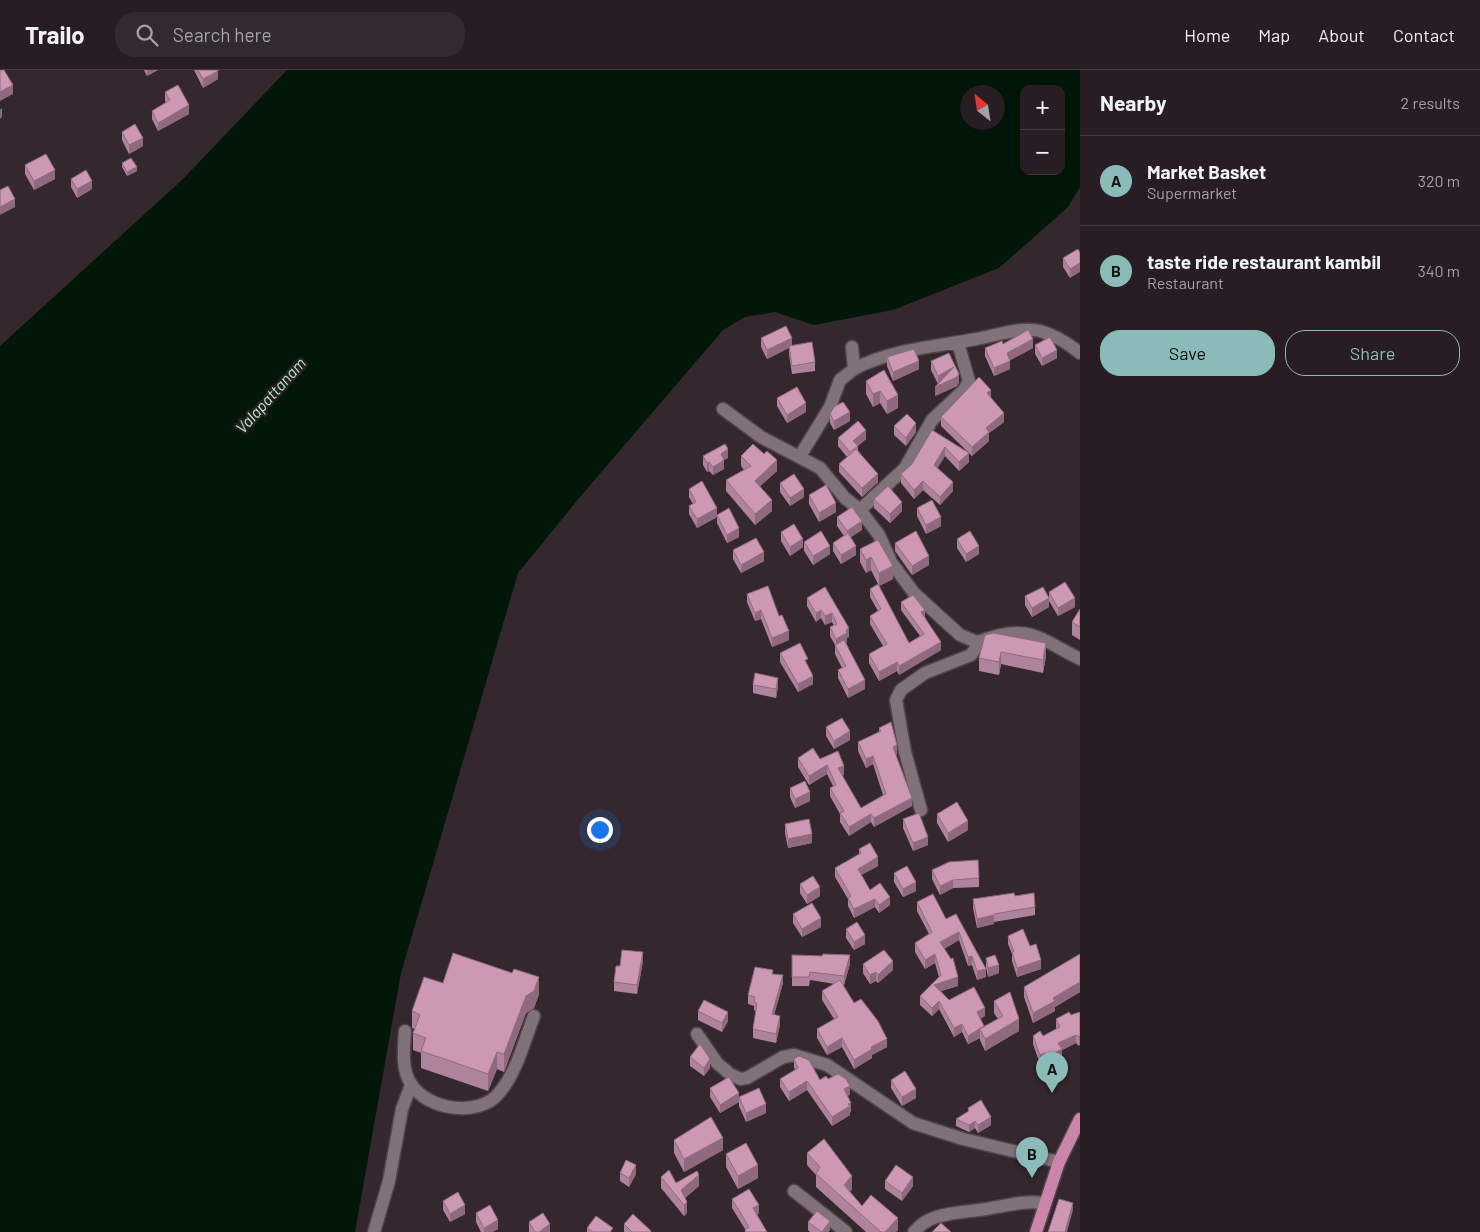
<!DOCTYPE html>
<html lang="en">
<head>
<meta charset="utf-8">
<style>
  body { margin:0; font-family:Barlow,sans-serif; background:#332a2f; color:#f1f3f6 }
  .controls { position:absolute; right:15px; top:15px; display:grid; overflow:hidden; border-radius:10px; box-shadow:0 2px 12px #0003 }
  .controls button { width:45px; height:45px; display:grid; place-items:center; padding:0; border:0; border-bottom:1px solid #433b40; background:#271d22; color:#f1f3f6; font:25px sans-serif }
  .compass { position:absolute; left:960px; top:15px; width:45px; height:45px; border-radius:50%; background:#271d22; box-shadow:0 2px 12px #0003; rotate:330deg }
  .you { position:absolute; left:599px; top:759px; width:18px; height:18px; margin:-12px; border:4px solid #fff; border-radius:50%; background:#1a73e8; box-shadow:0 0 0 8px #1a73e833 }
  .badge { display:grid; place-items:center; width:32px; height:32px; border-radius:50%; background:#8bbbb9; color:#111; font-size:16px; font-weight:700 }
  .pin { position:absolute; translate:-50% -41px; filter:drop-shadow(0 1px 2px #0008) }
  .pin::after { content:''; position:absolute; top:26px; width:18px; height:15px; background:inherit; clip-path:polygon(0 0,100% 0,50% 100%) }
  .list { margin:0; padding:0; list-style:none }
  h2 { display:flex; justify-content:space-between; align-items:center; height:65px; margin:0; padding:0 20px; font-size:21px }
  h2 small { font-size:16px; font-weight:400; color:#a4a2a5 }
  .list li { display:grid; grid-template-columns:32px 1fr auto; gap:15px; align-items:center; box-sizing:border-box; height:90px; padding:0 20px; border-top:1px solid #433b40 }
  .list b { display:block; font-size:19px; white-space:nowrap }
  .list p { margin:0; font-size:16px; white-space:nowrap; color:#a4a2a5 }
  .list em { font-size:16px; font-style:normal; color:#a4a2a5 }
  .actions { display:flex; gap:10px; padding:15px 20px }
  .actions a { flex:1; padding:11px 0; border:1px solid #8bbbb9; border-radius:20px; text-align:center; font-size:18px; color:#8bbbb9 }
  .actions .main { background:#8bbbb9; color:#111 }
  .icon { flex:none; width:28px; height:28px; fill:none; stroke:currentColor; stroke-width:2; stroke-linecap:round; stroke-linejoin:round }
  .map { position:relative; flex:none; width:1080px; height:1162px; overflow:hidden }
  header { display:flex; align-items:center; gap:30px; box-sizing:border-box; height:70px; padding:0 25px; background:#271d22; border-bottom:1px solid #433b40 }
  header strong { font-size:24px }
  nav { display:flex; gap:28px; margin-inline-start:auto; font-size:18px }
  .search { width:350px; height:45px; background:#332a2f; display:flex; align-items:center; gap:12px; box-sizing:border-box; padding:0 18px; border-radius:20px; color:#a4a2a5; font-size:19px }
  main { display:flex }
  aside { flex:1; background:#271d22 }
  .map>svg:first-child { display:block }
  .water { fill:#021708; fill-rule:evenodd }
  .lines { fill:none; stroke-linecap:round; stroke-linejoin:round }
  .minor-casing { stroke:#4f454a; stroke-width:15 }
  .major-casing { stroke:#4f454a; stroke-width:15 }
  .minor { stroke:#817179; stroke-width:12 }
  .major { stroke:#cb85ab; stroke-width:12 }
  .wall { fill:#af839b }
  .shaded-wall { fill:#8f6a7e }
  .building { fill:#cc98b4; stroke:#8f6a7e }
  .labels { text-anchor:middle; dominant-baseline:central; stroke-width:5; stroke-linejoin:round; paint-order:stroke }
  .water-label { font-size:16px; font-style:italic; fill:#a9f0bb; stroke:#2a1d24 }
</style>
</head>
<body>
<header>
<strong>Trailo</strong>
<div class="search"><svg class="icon" aria-label="search" viewBox="0 0 24 24"><circle cx="10" cy="10" r="6"/><path d="M15 15l6 6"/></svg>Search here</div>
<nav><a>Home</a><a>Map</a><a>About</a><a>Contact</a></nav>
</header>
<main>
<div class="map">
<svg width="1080" height="1162" viewBox="0 0 1080 1162">
  <rect width="100%" height="100%" fill="#34272e"/>
  <path class="water" d="M287,0H1080V117L1068,137L999,198L893,240L814,255L775,242L745,247L723,260L580,427L518,503L401,903L355,1162H0V276L183,109ZM1024,19H1061V101H1024ZM968,22H998V52H968Z"/>
  <g class="lines">
    <g class="minor-casing">
      <path id="minor" d="M854,299C892,279 934,277 976,269C995,266 1021,256 1040,261C1054,265 1069,274 1080,283
        M723,339L761,367L820,398L845,428L860,440L879,465L891,492L914,523L960,565L977,572C1028,553 1035,566 1080,589
        M800,386L830,337L840,310L854,299L852,277
        M860,440L905,398L932,350L964,320L969,311L958,273
        M921,740L905,682L896,630L901,620L925,603L971,585L977,576V572
        M405,961C404,977 401,999 411,1014C427,1040 479,1048 499,1023C517,1002 524,971 534,946
        M697,964L717,993L730,1004L740,1009L747,1008L783,987L794,985L827,995L913,1053L963,1069L1059,1092
        M794,1121L846,1162
        M374,1162L389,1111L402,1039L411,1015
        M914,1162C919,1157 922,1153 929,1150C946,1142 968,1142 986,1139C1007,1136 1023,1130 1044,1133"/>
    </g>
    <g class="major-casing">
      <path id="major" d="M1036,1162L1059,1092L1080,1049"/>
    </g>
    <use href="#minor" class="minor"/>
    <use href="#major" class="major"/>
  </g>
  <path class="wall" d="M144,0H158L147,6Z
    M194,0H218V9L203,18Z
    M165,22L189,44L158,61L152,49V41L166,33L165,31Z
    M122,62L143,76L129,84L122,70Z
    M122,93L137,101L127,106L122,97Z
    M25,95L55,109L34,120L25,104Z
    M71,109L92,119L77,128L71,117Z
    M1078,179L1070,208L1063,197V188Z
    M761,268L792,276L815,292V301L792,304L789,285V278L767,289L761,277Z
    M1003,274L1033,278L1010,290V299L994,306L985,286V278Z
    M1035,275L1057,288L1042,296L1035,284Z
    M887,287L919,299L893,311L887,296Z
    M931,291L959,312L957,316L935,326L938,314L931,300Z
    M884,300L898,338L887,344L880,333L873,337L866,324V311Z
    M777,328L806,342L787,353L777,336Z
    M991,328L1004,352L989,363V371L972,386L941,356V347Z
    M830,344L850,351L834,360L830,353Z
    M894,356L916,362L906,376L894,365Z
    M932,360L969,392L959,401L945,386L937,398L953,421L940,435L923,420L914,429L901,413V404L912,394Z
    M838,368L866,369L858,376V380L878,412L862,427L839,402V394L847,387L838,376Z
    M703,386L728,388L724,390V399L713,405L709,401L707,402L703,395Z
    M741,386L777,401L760,416L772,441L755,455L726,421V410L744,400L741,396Z
    M780,413L804,427L790,436L780,422Z
    M689,419L717,444L739,467L727,473L717,453V447L697,458L689,444V436L693,434L689,427Z
    M809,425L836,442L819,452L809,434Z
    M874,429L902,441L890,453L874,438Z
    M917,438L941,456L926,464L917,446Z
    M837,447L862,460L850,467L856,485L841,494L833,481V473L844,466L837,456Z
    M781,462L803,477L790,486L781,471Z
    M957,469L979,484L966,492L957,478Z
    M878,470L893,509L879,516L871,500L866,503L860,492V479Z
    M804,472L830,484L813,495L804,481Z
    M895,473L929,495L912,505L895,481Z
    M733,480L764,491L741,503L733,489Z
    M825,517L849,567L847,568V572H846L865,619L848,628L838,608V600L842,598L835,584V575L830,566V557L834,556L832,552L825,555L821,548L816,552L807,536V528Z
    M870,519L909,573L920,566L901,540V532L925,547L941,580L899,605L897,601L879,611L869,593V584L883,576L870,554V546L878,541L870,527Z
    M1049,522L1075,537L1058,546L1049,531V537L1032,547L1025,535V526L1049,528Z
    M747,524L789,570L772,577L761,549L755,551L747,532Z
    M1080,539V570L1072,565V552Z
    M985,565L1046,586L1043,603L1001,594L999,605L979,601V588Z
    M780,583L813,614L798,622L780,592Z
    M753,615L778,616L776,628L753,623Z
    M826,657L850,670L834,679L826,666Z
    M879,658L897,684L896,685L912,736L874,757L871,752L849,766L840,752V744L830,726V718L833,716L827,704L809,715L798,697V688L820,689L844,705H842L861,738L883,725L873,694L866,698L858,681V672L879,662Z
    M790,718L810,731L795,738L790,727Z
    M937,744L968,760L948,772L937,753Z
    M903,749L928,775L913,781L903,758Z
    M785,754L812,773L788,778L785,763Z
    M859,779L878,796L861,805L870,820L890,835L879,843L875,837L854,848L848,836V829L835,807V798L859,785Z
    M932,800L979,808V817L953,818L940,825L932,809Z
    M894,803L916,821L903,827L894,812Z
    M800,814L820,826L807,834L800,823Z
    M1015,826L1035,837V845L994,852V854L977,858L973,838V829Z
    M917,832L946,849L956,844L986,907L977,910L972,895L968,896L959,870L944,879L958,916L941,921L949,930L985,946L980,949L984,956L998,949L994,943V931L1019,961L985,981L980,970V968L968,974L962,962L954,967L939,939L932,946L920,935V926L939,907L935,893L925,899L915,882V873L929,864L917,841Z
    M793,844L821,857L802,867L793,853Z
    M846,859L865,874L854,880L846,868Z
    M1008,866L1030,876L1041,899L1017,907L1012,891V884L1008,874Z
    M1080,884V922L1055,937V941L1033,953L1024,927V917Z
    M792,885L850,894L844,915H843L854,933L887,977L872,985V988L854,999L842,977L827,985L817,968V959L834,949L822,930V921L835,914L810,910L809,916H792Z
    M986,888L999,903L988,907L986,897Z
    M643,891L637,924L614,921V912L620,896Z
    M863,894L893,900L878,913L876,911L870,914L863,903Z
    M773,904L783,913L774,945L780,955L776,973L753,968V959L756,941L754,940V936L748,934V925Z
    M443,913L539,924L534,938L526,943L504,1002L497,999L488,1021L421,998V983L413,980V963L415,959L412,958V941Z
    M698,941L728,951L722,962L698,950Z
    M1080,942L1079,976L1076,973L1062,980V987L1048,995L1045,991L1040,994L1033,974V966H1043L1056,959V949Z
    M690,987L710,998L704,1006L690,996Z
    M794,989L820,1010L828,1009L850,1024L848,1026L851,1041L850,1042V1045L832,1056L807,1020L789,1031L780,1017V1009L795,1000L794,997Z
    M891,1010L916,1028L902,1036L891,1018Z
    M710,1018L739,1032L720,1043L710,1027Z
    M739,1027L766,1043L746,1052L739,1036Z
    M968,1038L991,1055L978,1063L975,1058L969,1062L956,1056V1049L968,1042Z
    M674,1070L723,1080L684,1102L674,1083Z
    M807,1083L852,1119L850,1122L862,1136L898,1160L896,1162H866L816,1117V1105L807,1095Z
    M726,1084L758,1108L738,1119L726,1097Z
    M620,1103L636,1104L629,1117L620,1111Z
    M661,1107L676,1113L699,1116L685,1128L687,1143L684,1146L661,1118Z
    M885,1111L913,1116L902,1131L885,1119Z
    M732,1129L759,1143L757,1145L767,1162H745V1159L732,1138Z
    M443,1131L465,1144L450,1152L443,1140Z
    M476,1143L498,1159L492,1162H481L476,1152Z
    M529,1152L550,1162H529Z
    M808,1152L830,1160L828,1162H810L808,1160Z
    M624,1154L651,1162H624Z
    M587,1158L613,1162H587Z"/>
  <path class="shaded-wall" d="M147,0H158L147,6Z
    M218,1V9L203,18V9Z
    M13,15V24L0,31V22Z
    M189,35V44L158,61V53Z
    M2,38V47L0,49V40Z
    M143,68V76L129,84V75Z
    M137,97V101L127,106V102Z
    M55,100V109L34,120V111Z
    M92,111V119L77,128V119Z
    M15,129V137L0,145V137Z
    M1080,193V202L1070,208V199Z
    M792,268V276L767,289V280Z
    M1033,269V278L1007,292V283Z
    M1057,280V288L1042,296V288Z
    M919,291V299L893,311V302Z
    M1010,291V299L994,306V298Z
    M954,297L938,315V306Z
    M959,304V312L957,316L935,326V317Z
    M991,320V329L987,323Z
    M880,321V333L873,337V324Z
    M898,325V338L887,344V331Z
    M806,333V342L787,353V345Z
    M850,342V351L834,360V351Z
    M1004,343V352L989,363V371L972,386V377L986,358Z
    M916,353V362L906,376V368Z
    M866,360V369L853,379V371Z
    M945,377V386L934,404V395Z
    M728,379V388L724,390V399L713,405V397L721,384Z
    M969,383V392L959,401V392Z
    M777,390V401L755,421V411Z
    M709,392V401L707,402V393Z
    M878,404V412L862,427V418Z
    M923,411V420L914,429V420Z
    M953,412V421L940,435V427Z
    M804,419V427L790,436V428Z
    M772,430V441L755,455V444Z
    M902,432V441L890,453V444Z
    M836,433V442L819,452V443Z
    M717,438V447L697,458V449Z
    M941,447V456L926,464V455Z
    M862,451V460L847,470V461Z
    M739,458V467L727,473V465Z
    M803,469V477L790,486V477Z
    M830,476V484L813,495V486Z
    M856,476V485L841,494V485Z
    M979,476V484L966,492V484Z
    M764,482V491L741,503V495Z
    M929,486V495L912,505V496Z
    M871,487V500L866,503V490Z
    M893,496V509L879,516V503Z
    M1049,528V537L1032,547V538Z
    M1075,528V537L1058,546V538Z
    M761,540V549L755,551V543Z
    M821,540V548L816,552V543Z
    M925,540V549L921,542Z
    M832,543V552L825,555V546Z
    M849,558V567L847,568V572L836,577V569L846,560Z
    M789,561V570L772,577V568Z
    M941,572V580L899,605V596Z
    M1046,573V586L1043,603V590Z
    M1001,582V594L999,605V592Z
    M897,592V601L879,611V602Z
    M813,606V614L798,622V614Z
    M778,608V616L776,628V619Z
    M865,610V619L848,628V619Z
    M850,661V670L834,679V671Z
    M897,675V684L893,686V677Z
    M873,686V694L866,698V689Z
    M827,695V704L809,715V706Z
    M844,696V705L838,707V698Z
    M810,722V731L795,738V729Z
    M912,728V736L874,757V748Z
    M871,744V752L849,766V757Z
    M968,751V760L948,772V763Z
    M812,764V773L788,778V769Z
    M928,767V775L913,781V773Z
    M878,787V796L858,807V799Z
    M953,810V818L940,825V816Z
    M916,812V821L903,827V819Z
    M820,817V826L807,834V825Z
    M890,827V835L879,843V835Z
    M875,829V837L854,848V839Z
    M994,845V854L977,858V849Z
    M821,848V857L802,867V859Z
    M959,862V870L940,881V872Z
    M865,865V874L854,880V872Z
    M643,882V891L637,924V915Z
    M935,884V893L925,899V890Z
    M850,885V894L844,915V906Z
    M972,886V895L968,896V887Z
    M1041,890V899L1017,907V898Z
    M893,891V900L878,913V905Z
    M999,895V903L988,907V898Z
    M986,899V907L977,910V901Z
    M876,902V911L870,914V905Z
    M783,905V913L772,953V944Z
    M539,907V924L534,938L526,943L504,1002V984L526,926Z
    M958,907V916L934,923V915Z
    M1080,912V922L1055,937V941L1033,953V943L1053,928Z
    M939,931V939L932,946V938Z
    M985,938V946L977,951V942Z
    M728,942V951L722,962V953Z
    M780,946V955L776,973V964Z
    M1019,949V961L985,981V969Z
    M962,954V962L954,967V958Z
    M980,959V968L968,974V966Z
    M1076,965V973L1062,980V987L1048,995V987L1058,973Z
    M1080,966V975L1079,976V967Z
    M842,968V977L827,985V977Z
    M887,969V977L872,985V988L854,999V990L871,977Z
    M497,982V999L488,1021V1004Z
    M1045,983V991L1040,994V985Z
    M710,989V998L704,1006V998Z
    M807,1011V1020L789,1031V1022Z
    M850,1016V1024L844,1028V1019Z
    M916,1019V1028L902,1036V1027Z
    M739,1023V1032L720,1043V1035Z
    M851,1033V1041L850,1042V1045L832,1056V1047Z
    M766,1034V1043L746,1052V1043Z
    M991,1047V1055L978,1063V1055Z
    M975,1051V1058L969,1062V1055Z
    M723,1068V1080L684,1102V1089Z
    M636,1095V1104L629,1117V1108Z
    M758,1095V1108L738,1119V1106Z
    M699,1105V1116L681,1131V1120Z
    M852,1106V1119L844,1128V1115Z
    M913,1107V1116L902,1131V1123Z
    M687,1132V1143L684,1146V1135Z
    M1073,1133V1140L1067,1162H1065Z
    M465,1135V1144L450,1152V1144Z
    M759,1135V1143L753,1147V1138Z
    M898,1148V1160L896,1162H885Z
    M498,1150V1159L492,1162H484V1158Z
    M830,1151V1160L828,1162H822Z
    M550,1154V1162H539Z"/>
  <path class="building" d="M0,0H4L13,15L0,22Z
    M198,0H218V1L203,9Z
    M178,15L189,35L158,53L152,41L170,30L165,22Z
    M135,54L143,68L129,75L122,62Z
    M46,84L55,100L34,111L25,95Z
    M131,88L137,97L127,102L122,93Z
    M86,100L92,111L77,119L71,109Z
    M8,116L15,129L0,137V120Z
    M1078,179L1080,183V193L1070,199L1063,188Z
    M786,256L792,268L767,280L761,268Z
    M1028,260L1033,269L1007,283L1010,291L994,298L985,278L1002,271L1003,274Z
    M1050,267L1057,280L1042,288L1035,275Z
    M812,272L815,292L792,296L789,276Z
    M914,279L919,291L893,302L887,287Z
    M949,283L959,304L957,307L935,317L954,297L938,306L931,291Z
    M884,300L898,325L887,331L880,321L873,324L866,311Z
    M979,307L991,320L987,323L1004,343L986,358L989,362L972,377L941,347Z
    M797,317L806,333L787,345L777,328Z
    M843,332L850,342L834,351L830,344L834,337Z
    M907,344L916,353L906,368L894,356Z
    M858,351L866,360L853,371L858,376L850,382L838,368Z
    M932,360L969,383L959,392L945,377L934,395L953,412L940,427L923,411L914,420L901,404L912,394Z
    M725,374L728,379L721,384L724,390L713,397L709,392L707,393L703,386Z
    M753,374L764,384L767,381L777,390L755,411L772,430L755,444L726,410L751,396L741,386Z
    M856,379L878,404L862,418L839,394Z
    M794,404L804,419L790,428L780,413Z
    M702,411L717,438L697,449L689,436L696,432L689,419Z
    M826,415L836,433L819,443L809,425Z
    M888,416L902,432L890,444L874,429Z
    M932,430L941,447L926,455L917,438Z
    M852,437L862,451L847,461L837,447Z
    M729,438L739,458L727,465L717,445Z
    M794,454L803,469L790,477L781,462Z
    M821,461L830,476L813,486L804,472Z
    M916,461L929,486L912,496L895,473Z
    M970,461L979,476L966,484L957,469Z
    M848,463L856,476L841,485L833,473Z
    M756,468L764,482L741,495L733,480Z
    M878,470L893,496L879,503L871,487L866,490L860,479Z
    M1065,512L1075,528L1058,538L1049,522Z
    M878,514L909,573L924,564L901,532L913,525L925,540L921,542L941,572L899,596L897,592L879,602L869,584L887,574L870,546L881,539L870,519Z
    M768,516L779,546L782,545L789,561L772,568L761,540L755,543L747,524Z
    M825,517L849,558L846,560L847,563L836,569L830,557L837,554L832,543L825,546L821,540L816,543L807,528Z
    M1043,517L1049,528L1032,538L1025,526Z
    M1080,539V557L1072,552Z
    M993,563L1046,573L1043,590L1001,582L999,592L979,588L985,565Z
    M844,570L865,610L848,619L838,600L846,596L835,575Z
    M800,573L808,589L805,590L813,606L798,614L780,583Z
    M755,603L778,608L776,619L753,615Z
    M842,648L850,661L834,671L826,657Z
    M891,652L897,675L893,677L912,728L874,748L871,744L849,757L840,743L844,741L830,718L836,715L827,695L809,706L798,688L813,678L820,689L838,681L844,696L838,698L861,738L886,724L873,686L866,689L858,672L881,661L879,658Z
    M805,711L810,722L795,729L790,718Z
    M957,732L968,751L948,763L937,744Z
    M919,743L928,767L913,773L903,749Z
    M809,749L812,764L788,769L785,754Z
    M870,773L878,787L858,799L870,820L880,813L890,827L879,835L875,829L854,839L848,828L851,826L835,798L861,783L859,779Z
    M978,790L979,808L953,810L940,816L932,800L949,792Z
    M907,796L916,812L903,819L894,803Z
    M813,806L820,817L807,825L800,814Z
    M1014,823L1015,826L1034,823L1035,837L994,844V845L977,849L973,829Z
    M933,824L946,849L956,844L986,899L977,901L972,886L968,887L959,862L940,872L951,889L953,888L958,907L934,915L949,930L974,917L985,938L977,942L984,956L968,966L962,954L954,958L939,931L932,938L920,926L941,905L935,884L925,890L915,873L932,862L917,832Z
    M812,833L821,848L802,859L793,844Z
    M857,852L865,865L854,872L846,859Z
    M1023,859L1030,876L1036,874L1041,890L1017,898L1012,882H1014L1008,866Z
    M622,880L643,882L637,915L614,912L616,896H620Z
    M884,880L893,891L878,905L876,902L870,905L863,894Z
    M453,883L512,903L514,899L539,907L534,921L526,926L504,984L497,982L488,1004L421,981L426,968L413,963L420,945L412,941L424,907L443,913Z
    M823,884L850,885L844,906L810,902L809,907H792V885L822,886Z
    M1080,884V912L1053,928L1055,931L1033,943L1024,917Z
    M995,885L999,895L988,898L986,888Z
    M755,897L773,900L772,904L783,905L772,944L780,946L776,964L753,959L757,933L754,932L755,927L748,925Z
    M840,910L854,933L861,929L878,951L887,969L871,977L872,979L854,990L842,968L827,977L817,959L838,947L822,921Z
    M1010,922L1019,949L985,969L980,959L1003,946L994,931Z
    M704,930L728,942L722,953L698,941Z
    M1069,942L1071,945L1080,942V966L1079,967L1076,965L1058,973L1062,979L1048,987L1045,983L1040,985L1033,966L1040,961L1043,966L1060,957L1056,949Z
    M700,974L710,989L704,998L690,987Z
    M799,986L809,990L820,1010L826,1006L828,1009L838,1004L846,1009L850,1016L844,1019L851,1033L848,1034L850,1036L832,1047L807,1011L789,1022L780,1009L798,998L794,989Z
    M905,1001L916,1019L902,1027L891,1010Z
    M729,1007L739,1023L720,1035L710,1018Z
    M759,1018L766,1034L746,1043L739,1027Z
    M981,1030L991,1047L978,1055L975,1051L969,1055L956,1049L969,1041L968,1038Z
    M711,1047L723,1068L684,1089L674,1070Z
    M824,1069L852,1106L844,1115L862,1136L871,1125L898,1148L885,1162H881L816,1104L820,1097L807,1083Z
    M746,1073L758,1095L738,1106L726,1084Z
    M626,1090L636,1095L629,1108L620,1103Z
    M896,1095L913,1107L902,1123L885,1111Z
    M669,1100L676,1113L697,1101L699,1105L681,1120L687,1132L684,1135L661,1107Z
    M749,1119L759,1135L753,1138L767,1162H746L745,1160L749,1157L732,1129Z
    M458,1122L465,1135L450,1144L443,1131Z
    M1059,1129L1073,1133L1065,1162H1048Z
    M490,1135L498,1150L484,1158L476,1143Z
    M817,1141L830,1151L822,1162L808,1152Z
    M543,1143L550,1154L539,1162H535L529,1152Z
    M633,1144L651,1161V1162H632L624,1154Z
    M596,1146L613,1158L610,1162H593L587,1158Z
    M941,1153L951,1162H932Z"/>
  <g class="labels">
    <g class="water-label">
      <text transform="translate(270 325) rotate(-48)">Valapattanam</text>
    </g>
  </g>
</svg>
<div class="controls">
<button>+</button>
<button>−</button>
</div>
<svg class="compass" viewBox="-18 -18 36 36"><path d="M0-13l5 13h-10z" fill="#e53935"/><path d="M0 13l5-13h-10z" fill="#a4a2a5"/></svg>
<div class="you"></div>
<div class="pin badge" style="left:1052px;top:1023px">A</div>
<div class="pin badge" style="left:1032px;top:1108px">B</div>
</div>
<aside>
<h2>Nearby<small>2 results</small></h2>
<ul class="list">
<li><span class="badge">A</span><div><b>Market Basket</b><p>Supermarket</p></div><em>320 m</em></li>
<li><span class="badge">B</span><div><b>taste ride restaurant kambil</b><p>Restaurant</p></div><em>340 m</em></li>
</ul>
<div class="actions"><a class="main">Save</a><a>Share</a></div>
</aside>
</main>
</body>
</html>
